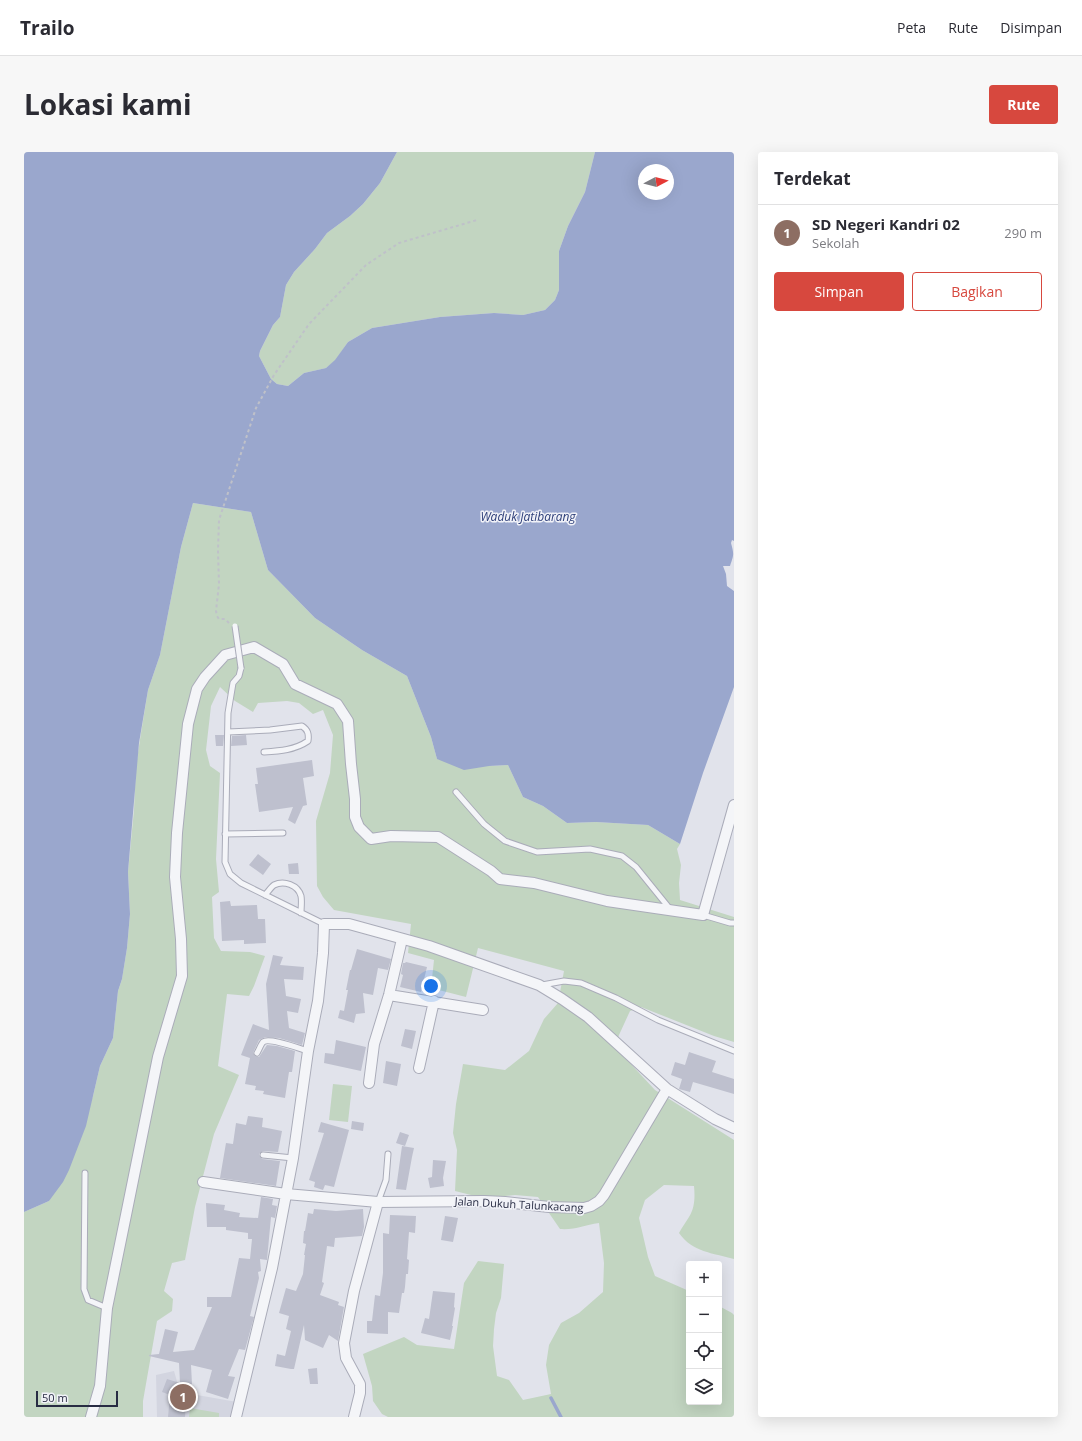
<!DOCTYPE html>
<html lang="id">
<head>
<meta charset="utf-8">
<style>
  body { margin:0; font-family:"Open Sans",sans-serif; background:#f7f7f7; color:#2b2b33 }
  .controls { position:absolute; right:12px; bottom:12px; display:grid; overflow:hidden; border-radius:4px; box-shadow:0 4px 16px #0002 }
  .controls button { width:36px; height:36px; display:grid; place-items:center; padding:0; border:0; border-bottom:1px solid #e1e1e2; background:#fff; color:#2b2b33; font:20px sans-serif }
  .compass { position:absolute; left:614px; top:12px; width:36px; height:36px; border-radius:50%; background:#fff; box-shadow:0 4px 16px #0002; rotate:83deg }
  .scale { position:absolute; left:12px; bottom:10px; width:82px; box-sizing:border-box; padding-left:4px; border:2px solid #282c43; border-top:0; font-size:11px; line-height:14px; white-space:nowrap; color:#282c43; -webkit-text-stroke:3px #f1f2f8; paint-order:stroke }
  .you { position:absolute; left:407px; top:834px; width:14px; height:14px; margin:-10px; border:3px solid #fff; border-radius:50%; background:#1a73e8; box-shadow:0 0 0 6px #1a73e833 }
  .badge { display:grid; place-items:center; width:26px; height:26px; border-radius:50%; background:#d7483e; color:#fff; font-size:13px; font-weight:700 }
  .pin { position:absolute; translate:-50% -50%; border:2px solid #fff; box-shadow:0 1px 4px #0006 }
  .list { margin:0; padding:0; list-style:none }
  h2 { display:flex; justify-content:space-between; align-items:center; height:52px; margin:0; padding:0 16px; font-size:17px }
  h2 small { font-size:13px; font-weight:400; color:#7c7c81 }
  .list li { display:grid; grid-template-columns:26px 1fr auto; gap:12px; align-items:center; box-sizing:border-box; height:56px; padding:0 16px; border-top:1px solid #e1e1e2 }
  .list b { display:block; font-size:15px; white-space:nowrap }
  .list p { margin:0; font-size:13px; white-space:nowrap; color:#7c7c81 }
  .list em { font-size:13px; font-style:normal; color:#7c7c81 }
  .actions { display:flex; gap:8px; padding:12px 16px }
  .actions a { flex:1; padding:9px 0; border:1px solid #d7483e; border-radius:4px; text-align:center; font-size:14px; color:#d7483e }
  .actions .main { background:#d7483e; color:#fff }
  .icon { flex:none; width:22px; height:22px; fill:none; stroke:currentColor; stroke-width:2; stroke-linecap:round; stroke-linejoin:round }
  .map { position:relative; flex:none; width:710px; height:1265px; overflow:hidden; border-radius:4px }
  header { display:flex; align-items:center; gap:24px; box-sizing:border-box; height:56px; padding:0 20px; background:#fff; border-bottom:1px solid #e1e1e2 }
  header strong { font-size:19px }
  nav { display:flex; gap:22px; margin-inline-start:auto; font-size:14px }
  .intro { display:flex; align-items:center; justify-content:space-between; box-sizing:border-box; height:96px; padding:0 24px }
  h1 { margin:0; font-size:28px }
  .button { padding:10px 18px; border-radius:4px; background:#d7483e; color:#fff; font-size:14px; font-weight:700 }
  main { display:flex; gap:24px; padding:0 24px }
  aside { flex:1; background:#fff; border-radius:4px; box-shadow:0 4px 16px #0002 }
  .map>svg:first-child { display:block }
  .built { fill:#d3d5e0 }
  .green { fill:#c2d5c1 }
  .water { fill:#9aa7cd; fill-rule:evenodd }
  .lines { fill:none; stroke-linecap:round; stroke-linejoin:round }
  .stream { stroke:#9aa7cd; stroke-width:3.5 }
  .building { fill:#bec0ce }
  .lane-casing { stroke:#aaacb9; stroke-width:7 }
  .street-casing { stroke:#aaacb9; stroke-width:12 }
  .path { stroke:#bfc1c9; stroke-width:2; stroke-dasharray:3 3; stroke-linecap:butt }
  .lane { stroke:#f4f5f8; stroke-width:5 }
  .street { stroke:#f4f5f8; stroke-width:10 }
  .lane-bridge-casing { stroke:#aaacb9; stroke-width:7; stroke-linecap:butt }
  .lane-bridge { stroke:#f4f5f8; stroke-width:5 }
  .labels { text-anchor:middle; dominant-baseline:central; stroke-width:3; stroke-linejoin:round; paint-order:stroke }
  .street-label { font-size:11px; fill:#282c43; stroke:#f1f2f8 }
  .water-label { font-size:12px; font-style:italic; fill:#2f407a; stroke:#f1f2f8 }
</style>
</head>
<body>
<header>
<strong>Trailo</strong>
<nav><a>Peta</a><a>Rute</a><a>Disimpan</a></nav>
</header>
<div class="intro"><h1>Lokasi kami</h1><a class="button">Rute</a></div>
<main>
<div class="map">
<svg width="710" height="1265" viewBox="0 0 710 1265">
  <rect width="100%" height="100%" fill="#e1e3eb"/>
  <path class="built" d="M150,1219L156,1240L213,1250L210,1265H133L132,1223Z"/>
  <path class="green" d="M373,0H571L561,40L544,74L535,99V138L531,148L521,158L499,163L470,161L416,165L348,176L324,190L311,209L302,216L280,221L264,234L253,232L247,227L235,204L236,199L249,173L256,165L262,133L270,120L291,97L303,81L326,64L339,52L356,31Z
    M169,351L227,360L244,418L291,466L338,498L383,524L407,585L413,607L465,614L484,613L499,645L519,654L543,671L572,670L624,673L656,692L653,697L657,713L655,731L656,748L710,765V890L690,884L617,855L606,859L595,883L591,895L631,938L710,988V1107C689,1101 668,1100 655,1081C658,1075 662,1070 665,1065C671,1056 671,1044 670,1034L640,1033L621,1048L615,1066L624,1105L631,1124L665,1139V1250H695V1154L708,1161L710,1163V1265H364L358,1262L349,1249L348,1234L339,1202L380,1185L393,1193L430,1197L440,1131L454,1109L480,1112L477,1146L472,1161L470,1177L469,1194L473,1224L485,1228L499,1248L527,1242L522,1213L525,1193L537,1171L555,1161L579,1140L580,1111L575,1071C560,1073 552,1078 536,1077L514,1045L491,1043L459,1046L431,1039L433,998L429,981L432,952L439,912L481,918L505,899L520,867L534,851L540,819L454,796L442,845L407,836L410,808L384,801L387,772L310,758L299,745L293,734L292,669L306,621L309,583L299,558L289,562L275,551L263,549L234,551L229,560L211,549L196,535L187,554L182,598L186,614L196,621L192,707L195,740L188,745L190,786L197,799L226,800L241,804L230,834L225,844L203,842L194,914L215,923L190,982L171,1055L161,1108L148,1111L140,1139L149,1147L148,1159L133,1169L119,1249V1265H0V1060L25,1049L69,944L76,914L89,886L94,839L98,827L103,796L106,762L104,720L110,658L112,614L117,581L124,538L136,503L157,395Z
    M309,932L328,934L324,970L305,968Z
    M166,1256L195,1261V1265H165Z"/>
  <path class="water" d="M0,0H373L356,31L339,52L326,64L303,81L291,97L270,120L262,133L256,165L249,173L236,199L235,204L247,227L253,232L264,234L280,221L302,216L311,208L324,190L348,176L416,165L470,161L499,163L521,158L531,148L535,138V99L544,74L561,40L571,0H710V389L708,388L707,391C710,402 710,403 706,414H699L702,422L703,434L710,439V535L679,621L656,692L624,673L572,670L543,671L519,654L499,645L484,613L465,614L440,618L413,607L407,585L383,524L338,498L291,466L244,418L227,360L169,351L157,395L136,503L124,538L115,591L104,720L106,762L103,796L98,827L94,839L89,886L76,914L62,974L45,1018L39,1030L25,1049L0,1060ZM620,18H644V42H620Z"/>
  <g class="lines">
    <path class="stream" d="M527,1246L537,1265"/>
  </g>
  <path class="building" d="M191,583H200L199,594H192Z
    M222,583L223,593L207,594L208,584Z
    M288,608L290,624L279,626L283,653L279,654L271,672L264,668L269,655L235,660L231,632H234L232,616Z
    M234,702L247,712L239,723L225,713Z
    M274,711L275,722H265L264,712Z
    M206,749L207,754L233,753L234,767H241L242,791L220,792V788L198,789L196,750Z
    M333,797L367,807L364,818L354,816L349,843L339,841L341,861L332,862L330,871L314,866L316,858L320,859L324,838H322L326,818H327Z
    M249,803L259,805L256,813L280,815L279,828L260,827L262,844L277,847L274,861L263,859L265,876L281,881L278,893L255,886L241,885L235,888L229,901L231,904L235,905L243,893L253,894L271,899L268,920H265L261,946L239,942L240,939L231,938L232,934L221,932L226,906L217,903L229,872L245,878L242,832Z
    M382,810L403,815L397,840L376,835L379,823L377,822L379,811H381Z
    M381,877L392,879L388,897L377,894Z
    M312,888L342,895L337,919L300,911L301,901L310,902Z
    M665,900L692,909L688,920L710,927V942L669,930L666,940L655,937L658,927L647,923L651,910L661,913Z
    M362,909L377,912L373,934L359,931Z
    M224,964L239,966L238,975L258,979L254,1000L239,999L235,1002L236,1005L238,1007L256,1009L252,1034L196,1026L202,991L209,992L212,971L222,973Z
    M328,969L340,971L339,979L327,977Z
    M297,970L325,978L310,1035L301,1033L299,1038L290,1035L291,1030L285,1028L300,981L294,980Z
    M376,980L385,983L381,994L372,991Z
    M378,994L390,996L388,1005L382,1038L372,1037Z
    M409,1008L422,1009L419,1026L420,1034L406,1036L404,1026L408,1025Z
    M237,1045L249,1047L248,1053L253,1054L251,1066L247,1065L243,1108L236,1107L237,1119L234,1120L235,1126L226,1164L230,1165L221,1198L215,1197L204,1224L211,1225L204,1247L182,1240L188,1218L167,1213L168,1232L162,1233L163,1234L161,1265H144L146,1243L138,1240L143,1227L156,1231L155,1211L125,1204V1203L135,1202L141,1177L154,1180L149,1200L170,1198L188,1155H183V1145H207L215,1106L226,1107L228,1087H224V1081L202,1078V1075H183L182,1051L201,1053L200,1058L216,1061L215,1065L234,1066Z
    M290,1057L312,1059L339,1057L340,1075L338,1084L311,1086L310,1095L303,1094L298,1130L300,1131L296,1143L315,1150L314,1153L320,1155L314,1189L305,1183L299,1196L281,1188L280,1173L270,1217H267L251,1214L253,1202L261,1204L267,1179L262,1177L265,1164L255,1161L262,1136L272,1139L279,1122L281,1103H280L282,1092L279,1091L280,1079H281L284,1061L289,1062Z
    M366,1063L392,1064L391,1081L385,1080L383,1107L385,1108L384,1122H382L381,1135L380,1141H378L375,1161L364,1160V1182L343,1181V1169H348L351,1143L356,1144L359,1121V1081L365,1082Z
    M421,1064L434,1066L429,1090L417,1088Z
    M409,1139L431,1141L430,1155L431,1156L428,1174H429L426,1188L397,1181L401,1166L405,1167Z
    M293,1216L294,1232H286L284,1217Z"/>
  <g class="lines">
    <g class="lane-casing">
      <path id="lane" d="M217,516L215,524L209,531L204,561L201,710L206,722L217,731L300,772
        M204,580L246,578L278,574C284,578 285,582 284,589C271,598 256,599 240,600
        M432,640L460,672L481,689L513,700L566,697L598,704L612,715L646,757
        M201,682L259,681
        M241,743C244,740 247,735 250,733C260,728 274,733 277,744C278,749 277,756 277,761
        M679,763L706,771H710
        M518,833L540,829L557,831L592,846L634,868L710,899
        M233,901C235,898 237,892 239,890C245,885 276,897 284,899
        M239,1003L269,1006
        M61,1021L60,1137L64,1148L83,1156
        M354,1050L362,1028L364,1002"/>
    </g>
    <g class="street-casing">
      <path id="street" d="M365,843L459,858
        M395,916L410,849
        M345,931L350,892L365,843L378,787
        M179,1030L262,1042L354,1050L460,1049L481,1050L525,1055L560,1056L567,1054L575,1049L580,1043L643,937
        M67,1265L76,1234L83,1156L102,1063L134,905L158,824L157,787L151,725L153,681L164,572L173,537L181,525L201,503L230,495L259,512L271,532L313,552L324,569L327,612L331,647V665L335,675L347,687L367,684L414,685L467,719L476,727L510,731L583,749L679,763L710,653
        M212,1265L248,1116L269,1006L284,899L294,849L299,801L300,772H325L405,794L515,833L538,847L564,865L643,937L691,967L710,976
        M330,1265L336,1241V1232L322,1206L320,1191L330,1139L354,1050"/>
    </g>
    <path class="path" d="M205,471L201,467H195L193,464L192,459L195,432L194,399L195,368L232,256L250,223L285,172L342,113L375,91L453,68"/>
    <use href="#lane" class="lane"/>
    <use href="#street" class="street"/>
    <g class="lane-bridge-casing">
      <path id="lane-bridge" d="M211,474L217,516"/>
    </g>
    <use href="#lane-bridge" class="lane-bridge"/>
  </g>
  <g class="labels">
    <g class="street-label">
      <text transform="translate(495 1052) rotate(3)">Jalan Dukuh Talunkacang</text>
    </g>
    <g class="water-label">
      <text x="504" y="364">Waduk Jatibarang</text>
    </g>
  </g>
</svg>
<div class="controls">
<button>+</button>
<button>−</button>
<button><svg class="icon" aria-label="locate" viewBox="0 0 24 24"><circle cx="12" cy="12" r="6"/><path d="M12 2v4M12 18v4M2 12h4M18 12h4"/></svg></button>
<button><svg class="icon" aria-label="layers" viewBox="0 0 24 24"><path d="M12 4l9 5-9 5-9-5zM3 14l9 5 9-5"/></svg></button>
</div>
<svg class="compass" viewBox="-18 -18 36 36"><path d="M0-13l5 13h-10z" fill="#e53935"/><path d="M0 13l5-13h-10z" fill="#7c7c81"/></svg>
<div class="scale">50 m</div>
<div class="you"></div>
<div class="pin badge" style="left:159px;top:1245px;background:#8d6e63">1</div>
</div>
<aside>
<h2>Terdekat<small></small></h2>
<ul class="list">
<li><span class="badge" style="background:#8d6e63">1</span><div><b>SD Negeri Kandri 02</b><p>Sekolah</p></div><em>290 m</em></li>
</ul>
<div class="actions"><a class="main">Simpan</a><a>Bagikan</a></div>
</aside>
</main>
</body>
</html>
